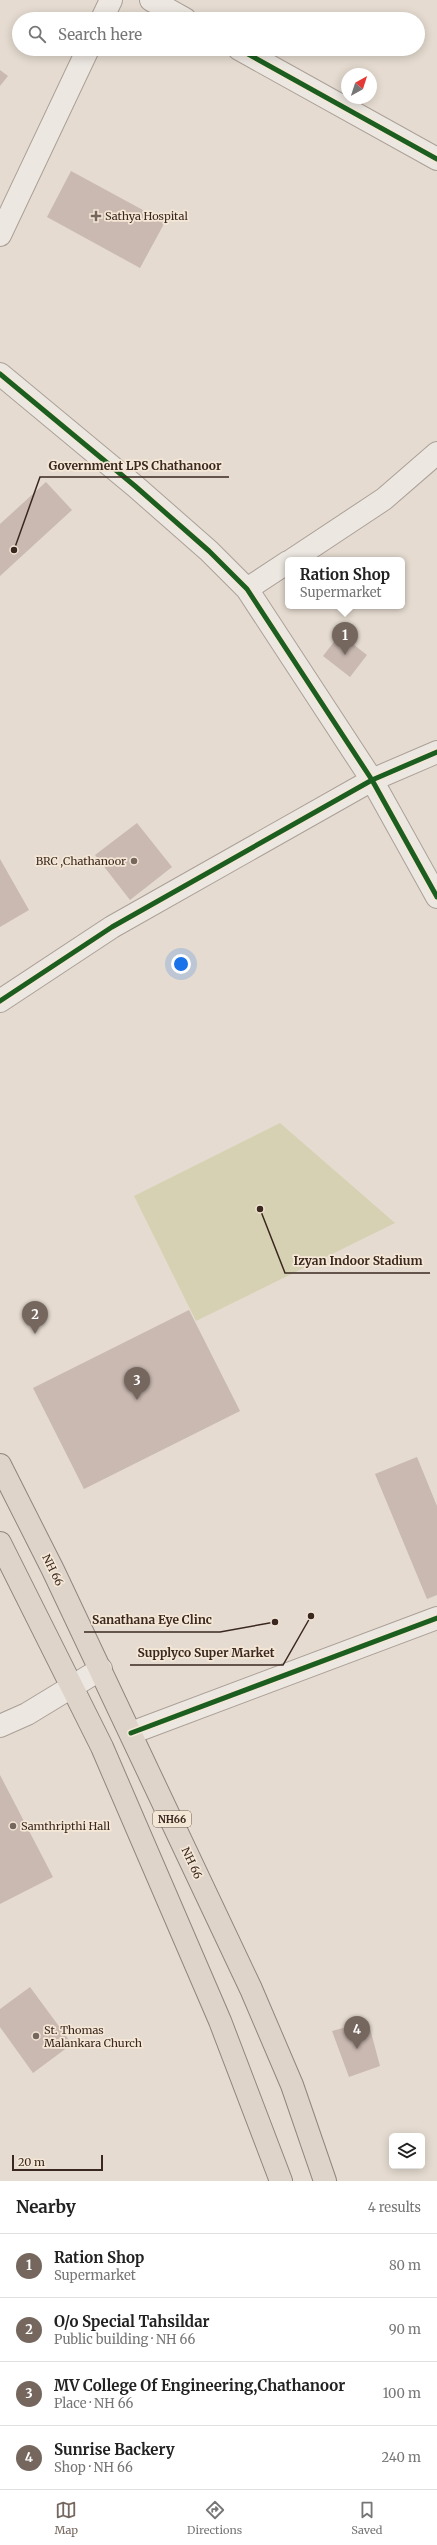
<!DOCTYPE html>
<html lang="en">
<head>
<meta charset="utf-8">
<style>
  body { margin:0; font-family:Merriweather,serif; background:#f2f2f2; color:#222 }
  .controls { position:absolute; right:12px; bottom:12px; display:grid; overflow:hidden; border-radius:6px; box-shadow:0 2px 10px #0003 }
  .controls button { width:36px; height:36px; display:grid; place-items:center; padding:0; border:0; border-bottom:1px solid #e0e0e0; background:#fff; color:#222; font:20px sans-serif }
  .compass { position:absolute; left:341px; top:68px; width:36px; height:36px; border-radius:50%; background:#fff; box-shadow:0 2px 10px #0003; rotate:39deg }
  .scale { position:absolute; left:12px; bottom:10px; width:91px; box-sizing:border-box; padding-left:4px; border:2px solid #3a2820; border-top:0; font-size:11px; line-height:14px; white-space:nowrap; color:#3a2820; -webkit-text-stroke:3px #f5e7d6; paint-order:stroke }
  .you { position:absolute; left:181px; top:964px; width:14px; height:14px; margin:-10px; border:3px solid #fff; border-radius:50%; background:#1a73e8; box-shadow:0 0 0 6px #1a73e833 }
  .badge { display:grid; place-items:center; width:26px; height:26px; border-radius:50%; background:#76675e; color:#fff; font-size:13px; font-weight:700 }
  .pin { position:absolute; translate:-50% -33px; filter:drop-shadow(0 1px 2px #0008) }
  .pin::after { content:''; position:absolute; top:21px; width:14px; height:12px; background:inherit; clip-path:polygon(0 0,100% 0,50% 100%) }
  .popup { position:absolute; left:285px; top:557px; width:120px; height:52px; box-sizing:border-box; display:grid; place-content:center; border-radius:6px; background:#fff; filter:drop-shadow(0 1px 3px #0005); font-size:13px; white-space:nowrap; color:#767676 }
  .popup b { font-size:15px; color:#222 }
  .popup::after { content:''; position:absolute; left:50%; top:100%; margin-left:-8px; border:8px solid transparent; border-top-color:#fff }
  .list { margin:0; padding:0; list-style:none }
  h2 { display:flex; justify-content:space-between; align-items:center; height:52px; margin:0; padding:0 16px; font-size:17px }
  h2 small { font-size:13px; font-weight:400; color:#767676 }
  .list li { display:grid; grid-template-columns:26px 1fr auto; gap:12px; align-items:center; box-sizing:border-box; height:64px; padding:0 16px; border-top:1px solid #e0e0e0 }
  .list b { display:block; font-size:15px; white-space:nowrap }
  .list p { margin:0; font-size:13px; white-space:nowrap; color:#767676 }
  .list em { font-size:13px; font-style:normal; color:#767676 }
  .icon { flex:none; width:22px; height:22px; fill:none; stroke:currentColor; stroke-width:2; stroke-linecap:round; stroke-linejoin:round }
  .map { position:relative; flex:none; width:437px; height:2181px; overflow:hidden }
  .search { position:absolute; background:#fff; box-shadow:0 2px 10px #0003; left:12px; right:12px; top:12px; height:44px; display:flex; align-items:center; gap:10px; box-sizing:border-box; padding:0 14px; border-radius:22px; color:#767676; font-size:15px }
  .sheet { height:308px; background:#fff }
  nav { display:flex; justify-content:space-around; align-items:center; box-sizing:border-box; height:56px; border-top:1px solid #e0e0e0; background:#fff; font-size:11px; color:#767676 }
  nav a { display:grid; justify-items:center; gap:2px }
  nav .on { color:#76675e }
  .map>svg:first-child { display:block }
  .green { fill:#d7d1b3 }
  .building { fill:#c9b9b1 }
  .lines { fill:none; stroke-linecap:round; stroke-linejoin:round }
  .minor-casing { stroke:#aaa098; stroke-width:24 }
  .tertiary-casing { stroke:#aaa098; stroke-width:24 }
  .trunk-casing { stroke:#90867f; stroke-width:24 }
  .minor { stroke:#ede7e1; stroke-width:22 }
  .tertiary { stroke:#ede7e1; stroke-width:22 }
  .trunk { stroke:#ded4ca; stroke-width:22 }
  .cycleway-casing { stroke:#f5e7d6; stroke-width:8 }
  .cycleway { stroke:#1b5e20; stroke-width:5 }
  .poi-dot { fill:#76675e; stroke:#f5e7d6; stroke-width:1.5 }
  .labels { text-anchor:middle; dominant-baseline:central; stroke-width:3.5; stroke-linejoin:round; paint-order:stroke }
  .shield { fill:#f5e7d6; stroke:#726157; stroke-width:1 }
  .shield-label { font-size:10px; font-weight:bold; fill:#3a2820 }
  .poi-label { font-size:11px; fill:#3a2820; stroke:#f5e7d6; text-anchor:start }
  .street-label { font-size:11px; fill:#3a2820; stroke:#f5e7d6 }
  .leader { fill:none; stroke:#3a2820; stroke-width:1.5 }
  .callout-dot { fill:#3a2820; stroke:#f5e7d6; stroke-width:1.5 }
  .callout-label { font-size:12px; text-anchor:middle; font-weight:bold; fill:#3a2820; stroke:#f5e7d6; stroke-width:3.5; stroke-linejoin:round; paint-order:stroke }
</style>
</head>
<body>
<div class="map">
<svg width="437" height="2181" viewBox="0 0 437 2181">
  <rect width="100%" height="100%" fill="#e5dbd0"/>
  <path class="green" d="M280,1123L395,1223L196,1321L134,1196Z"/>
  <path class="building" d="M0,70L8,76L0,86Z
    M71,171L165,222L140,268L47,217Z
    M46,482L72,510L0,576V524Z
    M340,634L367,655L350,677L323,656Z
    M137,823L172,867L130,900L95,855Z
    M0,859L29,910L0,927Z
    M189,1310L240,1411L84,1489L33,1388Z
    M417,1457L437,1506V1595L427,1599L375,1474Z
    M0,1775L53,1877L0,1904Z
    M30,1987L72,2044L33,2073L0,2027V2009Z
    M368,2021L380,2066L349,2077L332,2031Z"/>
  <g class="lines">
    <g class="minor-casing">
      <path id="minor" d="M151,0L185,19
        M102,19L111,0
        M239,49L437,159
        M0,235L88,49
        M0,374L135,486L209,551L247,589L372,780L437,752
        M292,560L384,499L437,453
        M247,589L288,562
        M131,1733L437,1618"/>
    </g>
    <g class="tertiary-casing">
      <path id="tertiary" d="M0,1001L112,927L372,780L437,897
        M0,1726L27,1714L101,1669"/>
    </g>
    <g class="trunk-casing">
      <path id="trunk" d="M0,1465L53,1570L251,1989L292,2085L325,2181
        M0,1543L102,1747L220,2021L281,2181"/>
    </g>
    <use href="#minor" class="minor"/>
    <use href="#tertiary" class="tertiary"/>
    <use href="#trunk" class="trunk"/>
    <g class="cycleway-casing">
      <path id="cycleway" d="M239,49L437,159
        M0,374L135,486L209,551L247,589L372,780L437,752
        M0,1001L112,927L372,780L437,897
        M131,1733L437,1618"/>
    </g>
    <use href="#cycleway" class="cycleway"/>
  </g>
  <g class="poi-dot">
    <path d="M94 210h4v4h4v4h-4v4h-4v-4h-4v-4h4z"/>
    <circle cx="134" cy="861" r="4"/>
    <circle cx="13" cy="1826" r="4"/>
    <circle cx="36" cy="2036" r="4"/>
  </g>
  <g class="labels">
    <rect class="shield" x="153" y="1811" width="38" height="16" rx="3"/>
    <g class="shield-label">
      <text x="172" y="1819">NH66</text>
    </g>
    <g class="poi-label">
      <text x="105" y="216">Sathya Hospital</text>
      <text x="126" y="861" text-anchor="end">BRC ,Chathanoor</text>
      <text x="21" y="1826">Samthripthi Hall</text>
      <text x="44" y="2030">St. Thomas<tspan x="44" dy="13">Malankara Church</tspan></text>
    </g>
    <g class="street-label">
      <text transform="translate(53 1570) rotate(64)">NH 66</text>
      <text transform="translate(192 1863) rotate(65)">NH 66</text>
    </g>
  </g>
  <path class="leader" d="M14 550L40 477H229M260 1209L285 1273H430M275 1622L220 1632H84M311 1616L283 1665H130"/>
  <g class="callout-dot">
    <circle cx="14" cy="550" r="4"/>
    <circle cx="260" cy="1209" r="4"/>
    <circle cx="275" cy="1622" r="4"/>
    <circle cx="311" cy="1616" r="4"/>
  </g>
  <g class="callout-label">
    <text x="135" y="470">Government LPS Chathanoor</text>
    <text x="358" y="1265">Izyan Indoor Stadium</text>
    <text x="152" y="1624">Sanathana Eye Clinc</text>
    <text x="206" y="1657">Supplyco Super Market</text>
  </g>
</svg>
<div class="controls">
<button><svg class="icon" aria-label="layers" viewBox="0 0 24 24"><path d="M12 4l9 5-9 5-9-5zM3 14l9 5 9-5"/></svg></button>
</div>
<svg class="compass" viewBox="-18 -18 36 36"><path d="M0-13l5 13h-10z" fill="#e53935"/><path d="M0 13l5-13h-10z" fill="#767676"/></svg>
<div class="scale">20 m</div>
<div class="you"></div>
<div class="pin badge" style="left:345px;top:655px">1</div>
<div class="popup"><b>Ration Shop</b>Supermarket</div>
<div class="pin badge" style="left:35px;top:1334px">2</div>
<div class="pin badge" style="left:137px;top:1400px">3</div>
<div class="pin badge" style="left:357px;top:2049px">4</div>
<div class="search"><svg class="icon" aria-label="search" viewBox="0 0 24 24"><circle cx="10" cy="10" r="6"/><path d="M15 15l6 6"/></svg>Search here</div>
</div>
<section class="sheet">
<h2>Nearby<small>4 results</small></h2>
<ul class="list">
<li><span class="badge">1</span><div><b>Ration Shop</b><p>Supermarket</p></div><em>80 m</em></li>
<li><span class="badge">2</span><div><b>O/o Special Tahsildar</b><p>Public building · NH 66</p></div><em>90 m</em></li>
<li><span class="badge">3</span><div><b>MV College Of Engineering,Chathanoor</b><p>Place · NH 66</p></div><em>100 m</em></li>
<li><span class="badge">4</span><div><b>Sunrise Backery</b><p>Shop · NH 66</p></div><em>240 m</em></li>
</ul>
</section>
<nav>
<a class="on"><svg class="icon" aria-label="map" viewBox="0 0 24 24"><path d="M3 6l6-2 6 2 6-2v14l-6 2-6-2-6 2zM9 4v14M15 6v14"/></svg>Map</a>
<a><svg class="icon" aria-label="directions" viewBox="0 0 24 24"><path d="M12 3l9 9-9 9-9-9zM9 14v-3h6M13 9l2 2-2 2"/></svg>Directions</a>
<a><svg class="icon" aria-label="saved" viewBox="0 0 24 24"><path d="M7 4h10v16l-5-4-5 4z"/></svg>Saved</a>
</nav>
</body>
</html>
